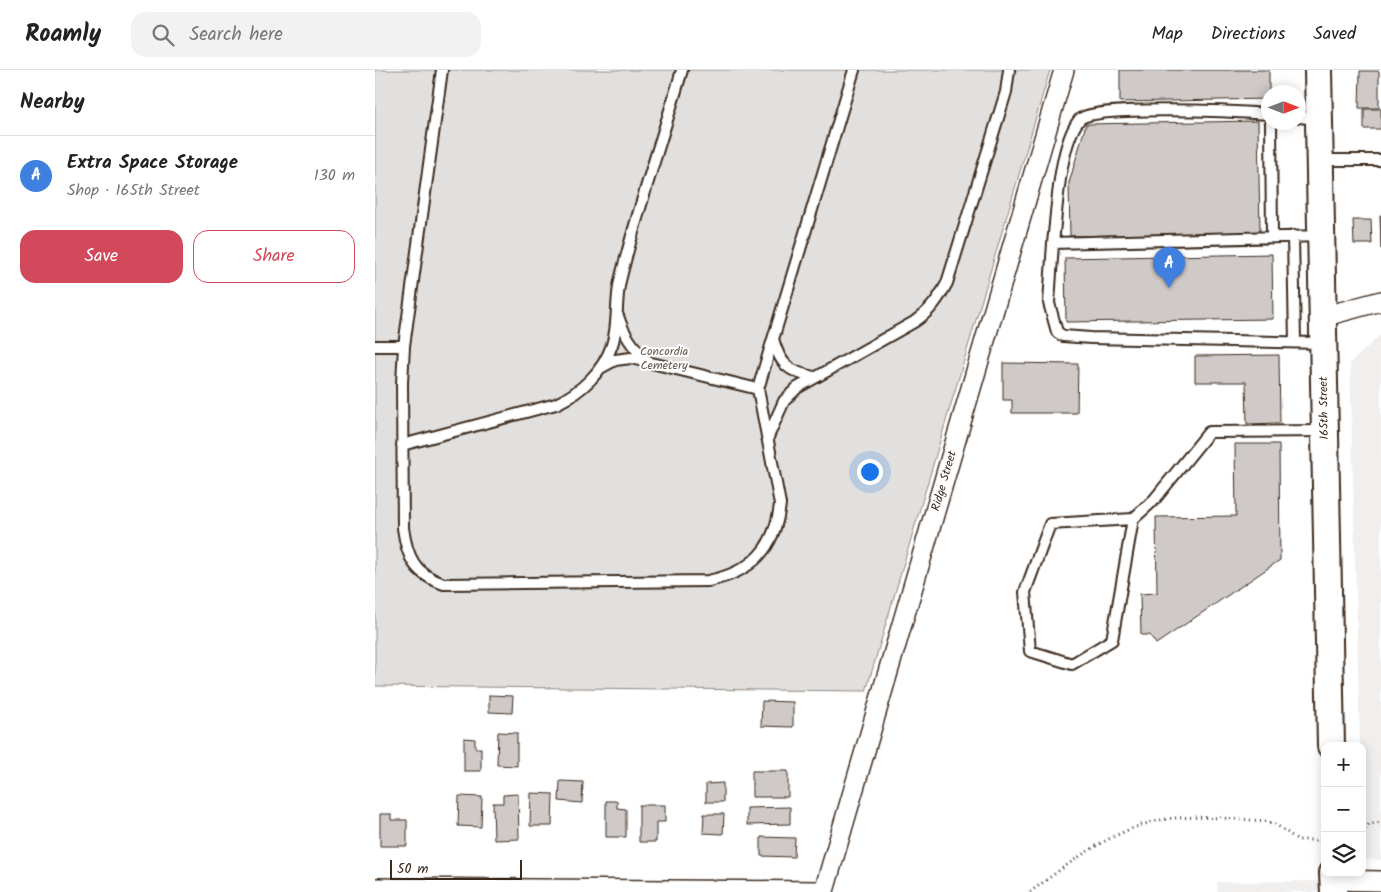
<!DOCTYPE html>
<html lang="en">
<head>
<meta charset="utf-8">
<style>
  body { margin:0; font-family:Kalam,sans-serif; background:#f2f2f2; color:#222 }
  .controls { position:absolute; right:15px; bottom:15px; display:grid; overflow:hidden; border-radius:10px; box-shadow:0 2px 12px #0003 }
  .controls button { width:45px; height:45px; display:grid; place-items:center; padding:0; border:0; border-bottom:1px solid #e0e0e0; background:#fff; color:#222; font:25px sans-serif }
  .compass { position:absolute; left:886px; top:15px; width:45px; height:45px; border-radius:50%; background:#fff; box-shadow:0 2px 12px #0003; rotate:90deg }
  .scale { position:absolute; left:15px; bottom:12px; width:132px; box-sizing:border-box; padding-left:5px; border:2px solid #3b2a1e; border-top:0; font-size:14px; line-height:18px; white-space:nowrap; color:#3b2a1e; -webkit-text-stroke:4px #fff; paint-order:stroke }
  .you { position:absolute; left:494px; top:401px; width:18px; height:18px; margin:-12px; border:4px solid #fff; border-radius:50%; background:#1a73e8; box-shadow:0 0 0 8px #1a73e833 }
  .badge { display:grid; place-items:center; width:32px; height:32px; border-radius:50%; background:#d1495b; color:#fff; font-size:16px; font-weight:700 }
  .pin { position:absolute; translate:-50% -41px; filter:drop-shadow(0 1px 2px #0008) }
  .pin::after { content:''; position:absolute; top:26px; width:18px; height:15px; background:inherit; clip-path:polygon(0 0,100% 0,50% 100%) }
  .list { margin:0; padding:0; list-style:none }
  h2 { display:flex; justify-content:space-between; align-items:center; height:65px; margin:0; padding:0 20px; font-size:21px }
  h2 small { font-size:16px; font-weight:400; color:#767676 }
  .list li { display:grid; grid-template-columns:32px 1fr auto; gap:15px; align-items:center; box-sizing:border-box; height:80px; padding:0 20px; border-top:1px solid #e0e0e0 }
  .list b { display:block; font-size:19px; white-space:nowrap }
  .list p { margin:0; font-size:16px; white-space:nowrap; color:#767676 }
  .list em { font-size:16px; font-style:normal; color:#767676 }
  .actions { display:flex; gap:10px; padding:15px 20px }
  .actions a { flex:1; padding:11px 0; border:1px solid #d1495b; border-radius:15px; text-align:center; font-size:18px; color:#d1495b }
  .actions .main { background:#d1495b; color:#fff }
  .icon { flex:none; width:28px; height:28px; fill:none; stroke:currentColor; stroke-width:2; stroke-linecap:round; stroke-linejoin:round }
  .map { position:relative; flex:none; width:1006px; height:822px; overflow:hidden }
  header { display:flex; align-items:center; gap:30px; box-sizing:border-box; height:70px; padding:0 25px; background:#fff; border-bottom:1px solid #e0e0e0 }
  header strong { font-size:24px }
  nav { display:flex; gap:28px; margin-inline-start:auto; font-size:18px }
  .search { width:350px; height:45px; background:#f2f2f2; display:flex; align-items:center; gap:12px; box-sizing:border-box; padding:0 18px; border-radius:15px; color:#767676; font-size:19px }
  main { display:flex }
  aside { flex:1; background:#fff }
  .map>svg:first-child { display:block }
  .built { fill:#f1efee }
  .green { fill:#e2e0de; stroke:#8e857e }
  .building { fill:#cfcac7; stroke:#3b2a1e }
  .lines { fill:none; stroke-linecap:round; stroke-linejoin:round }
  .service-casing { stroke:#3b2a1e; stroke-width:14 }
  .minor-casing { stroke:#3b2a1e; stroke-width:22 }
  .secondary-casing { stroke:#3b2a1e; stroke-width:30 }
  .path { stroke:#3b2a1e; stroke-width:3; stroke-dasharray:1 4; stroke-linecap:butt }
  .service { stroke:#fff; stroke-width:10 }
  .minor { stroke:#fff; stroke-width:19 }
  .secondary { stroke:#fff; stroke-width:26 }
  .labels { text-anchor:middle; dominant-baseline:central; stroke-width:4; stroke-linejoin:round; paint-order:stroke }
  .park-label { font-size:12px; fill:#65584e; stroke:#fff }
  .street-label { font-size:12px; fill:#3b2a1e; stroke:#fff }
</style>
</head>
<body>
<header>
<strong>Roamly</strong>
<div class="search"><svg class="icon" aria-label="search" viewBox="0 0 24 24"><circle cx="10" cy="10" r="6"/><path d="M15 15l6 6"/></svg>Search here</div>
<nav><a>Map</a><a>Directions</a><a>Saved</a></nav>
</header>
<main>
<aside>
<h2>Nearby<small></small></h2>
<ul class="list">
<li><span class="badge" style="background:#3f7fe0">A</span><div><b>Extra Space Storage</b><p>Shop · 165th Street</p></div><em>130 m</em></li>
</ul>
<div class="actions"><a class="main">Save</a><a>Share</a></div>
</aside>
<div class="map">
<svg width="1006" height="822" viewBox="0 0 1006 822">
  <rect width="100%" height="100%" fill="#fff"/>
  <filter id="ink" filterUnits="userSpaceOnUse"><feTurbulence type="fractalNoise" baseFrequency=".02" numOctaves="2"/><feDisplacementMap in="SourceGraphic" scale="10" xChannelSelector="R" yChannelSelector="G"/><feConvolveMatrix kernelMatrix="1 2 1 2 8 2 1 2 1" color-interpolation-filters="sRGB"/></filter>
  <g filter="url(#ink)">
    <path class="built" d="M1006,264V790L987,789V676H985L975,293Z
      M953,811V822H842V812Z"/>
    <path class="green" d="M0,0H675L491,621L0,616Z"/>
    <path class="building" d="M745,0H894V29L745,32Z
      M985,1H1004V38H984Z
      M989,39H1006V59H989Z
      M883,51L885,162L695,166L694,113L711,54Z
      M1005,145H1006V179Z
      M978,150H996L997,174H979Z
      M897,184L898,249L691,252L690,188Z
      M904,285L905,353L872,354L871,312H820V286Z
      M628,293L703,294L702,343H637V330H628Z
      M860,374H904L905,490L781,574L775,565H766L765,524L782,523L781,447L861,446Z
      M114,625L138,626L137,643L114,642Z
      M387,631L418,632V657L386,656Z
      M123,662L142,663V696L122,695Z
      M89,668L100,669V678H106V701H89Z
      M377,701H413V727H377Z
      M185,711L208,712L207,733L184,731Z
      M348,713V732H331V714Z
      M156,723L178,724L177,756H155Z
      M143,724L144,769L119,770L118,733H128V725Z
      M84,726L107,727L106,757L83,756Z
      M231,731H242V738L251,739V767H231Z
      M264,735H290V752H281V772H264Z
      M415,737V754L372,755V738Z
      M5,744H16V750H32V776H5Z
      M329,744H349L348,764L328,763Z
      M386,767L420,768L419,787L386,786Z"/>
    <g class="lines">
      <g class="service-casing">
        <path id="service" d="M67,0L29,276L27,313L28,458C32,487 39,504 69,514L333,511C377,502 400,479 405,434L383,319L479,0
          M924,47L942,49
          M896,52L897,167
          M946,90H1006
          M918,166L920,272
          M946,166L678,173L674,233L682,262L688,266L716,268L947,273
          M678,173C682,140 684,76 704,50C716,34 867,42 894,44
          M243,246C249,265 258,277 272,291
          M398,269C405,294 413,302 439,307
          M0,276H29
          M227,297L240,290L256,288L383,319
          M393,367L409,331L422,318L539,252C555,241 563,230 572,213L631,22L634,0
          M27,375L181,334C206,322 228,302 237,275C244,255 240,232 245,211C262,140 287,70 307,0
          M758,449L737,570L697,594L655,581L650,522L675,454L758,449L779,430L834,362L948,361"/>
      </g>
      <g class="minor-casing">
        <path id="minor" d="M947,247L1006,231
          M958,810L1006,811
          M0,818L449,821L689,0"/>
      </g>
      <g class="secondary-casing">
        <path id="secondary" d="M943,0L956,676
          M958,803L959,822"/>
      </g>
      <path class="path" d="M987,763L994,754L1006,752
        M655,822C697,791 745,753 800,748C830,746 860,749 891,751L900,754L923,770H950"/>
      <use href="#service" class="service"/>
      <use href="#minor" class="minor"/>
      <use href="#secondary" class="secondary"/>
    </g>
  </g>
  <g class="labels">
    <g class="park-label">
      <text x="289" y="281">Concordia<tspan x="289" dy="14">Cemetery</tspan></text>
    </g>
    <g class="street-label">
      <text transform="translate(949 338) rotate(-91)">165th Street</text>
      <text transform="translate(569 411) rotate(-74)">Ridge Street</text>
    </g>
  </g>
</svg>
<div class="controls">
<button>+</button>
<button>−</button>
<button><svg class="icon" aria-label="layers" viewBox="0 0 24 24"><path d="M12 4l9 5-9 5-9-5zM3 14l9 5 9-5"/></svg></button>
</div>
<svg class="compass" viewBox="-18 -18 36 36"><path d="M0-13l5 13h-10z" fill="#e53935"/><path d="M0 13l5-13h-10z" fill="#767676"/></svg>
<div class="scale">50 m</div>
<div class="you"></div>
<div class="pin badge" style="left:794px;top:218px;background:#3f7fe0">A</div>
</div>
</main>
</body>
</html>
